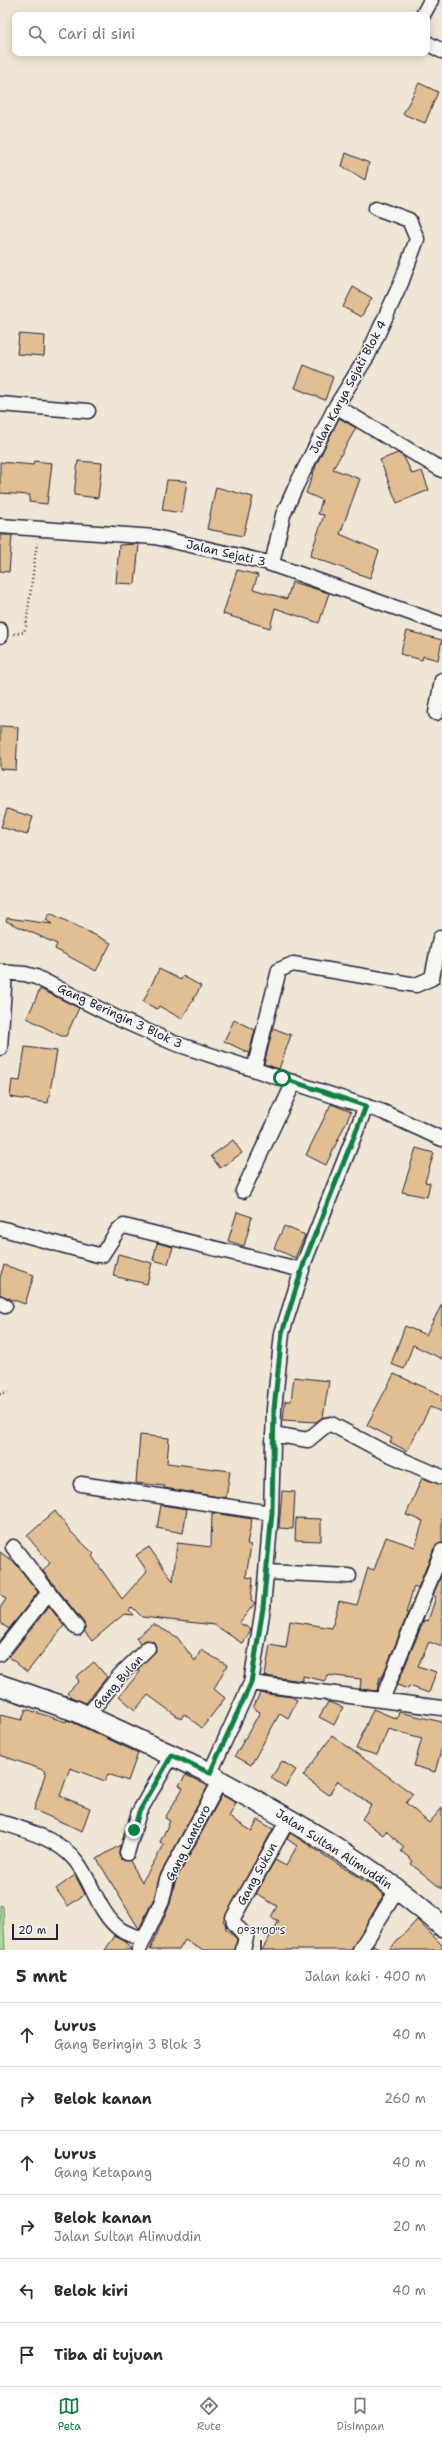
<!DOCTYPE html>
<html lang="id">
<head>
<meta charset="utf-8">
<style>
  body { margin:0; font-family:"Shantell Sans",sans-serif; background:#f2f2f3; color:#2b2b33 }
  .scale { position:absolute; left:12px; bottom:10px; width:46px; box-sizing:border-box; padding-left:4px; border:2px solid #22223b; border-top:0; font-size:11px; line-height:14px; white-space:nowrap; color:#22223b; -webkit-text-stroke:3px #f6f6f2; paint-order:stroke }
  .stop { position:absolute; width:12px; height:12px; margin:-9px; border:3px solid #0b8043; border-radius:50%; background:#fff }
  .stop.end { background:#0b8043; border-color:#fff; box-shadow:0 1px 4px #0008 }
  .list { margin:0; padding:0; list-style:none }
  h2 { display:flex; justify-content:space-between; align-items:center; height:52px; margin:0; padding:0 16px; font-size:17px }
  h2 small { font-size:13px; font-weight:400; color:#7c7c81 }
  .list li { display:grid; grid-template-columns:26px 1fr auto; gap:12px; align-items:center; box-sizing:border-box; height:64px; padding:0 16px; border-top:1px solid #e1e1e2 }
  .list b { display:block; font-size:15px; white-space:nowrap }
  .list p { margin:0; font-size:13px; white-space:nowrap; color:#7c7c81 }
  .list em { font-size:13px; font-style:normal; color:#7c7c81 }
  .icon { flex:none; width:22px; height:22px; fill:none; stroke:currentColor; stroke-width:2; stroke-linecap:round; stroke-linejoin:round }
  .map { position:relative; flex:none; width:442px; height:1950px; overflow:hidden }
  .search { position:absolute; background:#fff; box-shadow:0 2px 10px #0003; left:12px; right:12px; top:12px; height:44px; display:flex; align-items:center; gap:10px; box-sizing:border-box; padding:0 14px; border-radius:8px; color:#7c7c81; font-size:15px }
  .sheet { height:436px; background:#fff }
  nav { display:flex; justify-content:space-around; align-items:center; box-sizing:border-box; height:56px; border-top:1px solid #e1e1e2; background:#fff; font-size:11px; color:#7c7c81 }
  nav a { display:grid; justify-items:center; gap:2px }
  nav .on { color:#0b8043 }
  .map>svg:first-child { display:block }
  .green { fill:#addb9a; stroke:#687e6a }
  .building { fill:#e1bf93; stroke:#22223b }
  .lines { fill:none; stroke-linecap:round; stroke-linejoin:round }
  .minor-casing { stroke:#22223b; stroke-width:17 }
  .secondary-casing { stroke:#22223b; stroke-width:23 }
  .path { stroke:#22223b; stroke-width:2.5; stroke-dasharray:1 3; stroke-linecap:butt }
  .minor { stroke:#f6f6f2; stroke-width:14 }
  .secondary { stroke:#f6f6f2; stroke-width:20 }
  .route { stroke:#0b8043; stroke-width:5 }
  .ticks { fill:none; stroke:#22223b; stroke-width:1.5 }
  .labels { text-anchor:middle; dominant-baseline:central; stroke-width:3; stroke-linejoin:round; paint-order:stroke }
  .street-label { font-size:12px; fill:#22223b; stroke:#f6f6f2 }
  .ticks-label { font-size:10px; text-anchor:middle; fill:#22223b; stroke:#f6f6f2; stroke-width:3; stroke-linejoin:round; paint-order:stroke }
</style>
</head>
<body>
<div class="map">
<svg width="442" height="1950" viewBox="0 0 442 1950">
  <rect width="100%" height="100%" fill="#f0e6d6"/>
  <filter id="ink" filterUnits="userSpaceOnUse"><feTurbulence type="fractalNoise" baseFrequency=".025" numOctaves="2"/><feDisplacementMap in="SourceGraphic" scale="8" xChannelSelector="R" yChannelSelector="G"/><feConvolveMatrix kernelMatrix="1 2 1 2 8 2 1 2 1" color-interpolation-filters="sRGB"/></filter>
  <g filter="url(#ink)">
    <path class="green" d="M0,1905L3,1906L5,1950H0Z"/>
    <path class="building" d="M419,83L438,92L425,123L403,114Z
      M346,153L369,163L365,180L342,166Z
      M353,287L372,298L361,317L343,307Z
      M19,334L45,336L44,356L17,354Z
      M304,365L333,377L325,400L295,388Z
      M339,418L356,428L333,469L360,479L340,534L379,551L370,578L310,556L324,515L318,514L322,500L306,493L317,463Z
      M398,453L404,457L412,474L422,471L429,490L397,503L380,460Z
      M34,461L52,463L47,504L29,502L30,495L0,493V462L33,465Z
      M78,461L102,463L98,498L74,495Z
      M167,480L187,481L182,513L162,510Z
      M216,487L253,497L243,536L207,529Z
      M0,535H12L9,572L0,571Z
      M139,544L135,584L116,583L119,545Z
      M237,570L258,575L253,589L287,599L292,582L329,593L319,623L275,608L270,628L223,614Z
      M407,631L442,640L438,660L423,656L422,660L400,654Z
      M0,726L18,727L16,770L0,769Z
      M7,809L33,817L27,835L1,827Z
      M50,913L111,943L96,971L55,949L57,944L6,921L7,918L52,924L46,920Z
      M159,969L181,980L183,976L201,986L182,1019L159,1006L157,1009L143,1002Z
      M40,989L79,1008L66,1036H61L27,1018Z
      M234,1020L255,1030L249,1053L224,1041Z
      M273,1028L291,1035L279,1069L264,1064Z
      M25,1047L57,1051L48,1103L10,1097L12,1080L20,1081Z
      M331,1104L351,1112L326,1165L306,1155Z
      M233,1140L242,1153L220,1168L211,1156Z
      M416,1148L434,1153L425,1182L430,1183L427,1197L402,1192Z
      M237,1212L252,1217L244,1246L228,1241Z
      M284,1226L305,1235L295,1258L274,1248Z
      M157,1243L173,1247L168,1264L153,1260Z
      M118,1254L152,1263L147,1284L113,1276Z
      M4,1265L34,1275L25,1304L0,1295V1277Z
      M442,1304V1359L413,1345L404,1369L391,1364L405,1326L426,1335Z
      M394,1374L442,1395V1412L430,1407L407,1451L390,1442L392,1438L367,1425Z
      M294,1377L329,1381L323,1417L316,1422L283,1420L285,1401H291Z
      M140,1435L169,1438L167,1463L230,1471L226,1498L164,1488L165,1486L136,1483Z
      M422,1478L442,1485V1543L434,1548L418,1588L414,1586L406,1613H408L382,1678L380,1677L377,1691L360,1689L361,1679L327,1675L325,1681L303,1676V1681L265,1676L270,1645L286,1648L290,1621L332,1628L339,1601L357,1605L368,1568L374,1570L386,1537L415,1547L423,1521L406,1515Z
      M282,1491L295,1492L293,1529L279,1528Z
      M161,1505L187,1509L183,1533L157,1528Z
      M55,1511L71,1532L94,1554L92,1556L122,1599L147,1571L136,1555L149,1547L173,1581L177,1543L211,1547L212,1513L252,1519L247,1544L251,1545L246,1577L253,1578L251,1600L255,1603L239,1623L251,1629L243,1644L215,1625L142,1617L132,1607L129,1610L133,1615L124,1614L92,1641L85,1632L84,1623L43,1571L50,1563L27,1536Z
      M296,1518L321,1519V1541L295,1540Z
      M0,1552L16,1564L38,1592L9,1629L0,1623V1608L6,1599L0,1594Z
      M442,1574V1647L429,1642L418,1666L436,1672L429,1693L409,1686L408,1689L397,1685L424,1620L428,1621L436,1597L433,1595Z
      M49,1606L64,1626L27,1672L9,1657Z
      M153,1624L177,1637L195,1661L201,1650L227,1665L214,1689L225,1698L202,1728L184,1714L181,1719L148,1695L135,1710L119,1696L140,1672L138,1669L156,1651L154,1642L146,1640L140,1644L136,1638Z
      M94,1662L107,1677L86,1703L71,1697L67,1693L79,1681L76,1677Z
      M260,1693L292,1697L297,1700L288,1718L280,1713L251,1765L235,1756L260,1712L253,1708Z
      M328,1702L343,1707L334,1725L319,1717Z
      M26,1709L66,1722L67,1720L72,1722L138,1753L128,1781L108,1774L105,1781L70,1768L60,1796L90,1808L82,1831L34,1810L46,1771L0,1755V1715L22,1720Z
      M373,1709L397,1719L399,1712L442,1722V1747L435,1772L414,1766L422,1738L388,1729L377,1755L356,1749Z
      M332,1736L413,1794L406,1803L429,1823L442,1808V1889L411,1864L413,1861L401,1851L404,1847L386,1831L383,1835L362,1819L371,1805L338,1781L329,1795L303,1776Z
      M282,1761L296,1770L285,1787L271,1778Z
      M186,1775L208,1786L160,1875L154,1898L139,1929L97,1859L120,1845L119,1855L121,1859L130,1861L142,1882L164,1845L160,1842L170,1821L165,1818L183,1788L179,1785Z
      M222,1795L236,1803L229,1817L252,1831L258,1820L273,1829L223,1921L225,1923L226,1929L237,1939L235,1950H202L185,1940L179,1950H150L170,1904L175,1882Z
      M290,1833L384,1894L352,1950H262L279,1921L271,1917L277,1906L256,1894L275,1860L286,1866L297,1846L287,1839Z
      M75,1875L85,1894L68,1906L56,1889Z
      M417,1920L442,1945V1950H389Z
      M115,1936L126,1942L131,1950H105Z
      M373,1945L383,1950H370Z"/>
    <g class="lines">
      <g class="minor-casing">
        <path id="minor" d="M423,15L431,0
          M427,43L442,51
          M0,404L88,411
          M336,406L442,470
          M0,526L155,537L265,562L442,624
          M272,564L283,515L296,486L336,406L368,355L401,283L417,239L409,220L376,208
          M0,630V636
          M436,713L442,680
          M0,972L25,974L36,977L119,1019L174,1043L383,1112L442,1139
          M0,1048L5,972
          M254,1069L279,970L293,964L416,985L432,978L440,938H442
          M243,1191L294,1082
          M0,1228L98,1255H102L118,1230L124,1226L302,1270
          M0,1303L5,1306
          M273,1434L308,1440L326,1425L331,1424L384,1452L442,1477
          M81,1484L271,1513
          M13,1547L77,1628
          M266,1572L349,1576
          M0,1654L49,1592
          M251,1683L442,1708
          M382,1700L442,1551
          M87,1716L120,1675L148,1648
          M210,1773L251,1683L263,1608L271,1513L274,1409L282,1333L305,1260L366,1106
          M0,1822C25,1830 59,1839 76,1861C92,1881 99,1915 121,1930C128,1934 136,1937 144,1940
          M127,1853L139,1812L172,1755
          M139,1950L162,1901L167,1879L220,1781
          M243,1950L246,1937L234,1923L233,1918L289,1818
          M360,1950L397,1890"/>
      </g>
      <g class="secondary-casing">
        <path id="secondary" d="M0,1685L76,1711L210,1773L220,1781C297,1823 376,1867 442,1926"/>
      </g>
      <path class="path" d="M14,634L24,632L26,626L37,543
        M0,1394L8,1392"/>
      <use href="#minor" class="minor"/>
      <use href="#secondary" class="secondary"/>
    </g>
  </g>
  <g class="lines" filter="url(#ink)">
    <path class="route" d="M134,1830L139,1812L172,1755L210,1773L251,1683L263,1608L272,1513L274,1409L282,1333L305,1260L366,1106L282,1078"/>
  </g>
  <path class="ticks" d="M261,1950V1940"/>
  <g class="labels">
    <g class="street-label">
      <text transform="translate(348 387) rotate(-62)">Jalan Karya Sejati Blok 4</text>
      <text transform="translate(226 553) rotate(13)">Jalan Sejati 3</text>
      <text transform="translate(120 1016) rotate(25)">Gang Beringin 3 Blok 3</text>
      <text transform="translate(118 1682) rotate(-48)">Gang Bulan</text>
      <text transform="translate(188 1843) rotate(-63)">Gang Lamtoro</text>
      <text transform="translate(334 1849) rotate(33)">Jalan Sultan Alimuddin</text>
      <text transform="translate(257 1874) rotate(-61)">Gang Sukun</text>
    </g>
  </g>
  <g class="ticks-label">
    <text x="261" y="1934">0°31'00"S</text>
  </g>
</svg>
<div class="scale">20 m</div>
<div class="stop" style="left:282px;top:1078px"></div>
<div class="stop end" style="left:134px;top:1830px"></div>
<div class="search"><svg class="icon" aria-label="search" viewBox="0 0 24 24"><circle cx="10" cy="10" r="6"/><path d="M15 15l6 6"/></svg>Cari di sini</div>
</div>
<section class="sheet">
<h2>5 mnt<small>Jalan kaki · 400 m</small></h2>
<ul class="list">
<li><svg class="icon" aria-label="ahead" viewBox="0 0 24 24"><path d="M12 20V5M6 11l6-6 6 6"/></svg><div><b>Lurus</b><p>Gang Beringin 3 Blok 3</p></div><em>40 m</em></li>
<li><svg class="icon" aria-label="right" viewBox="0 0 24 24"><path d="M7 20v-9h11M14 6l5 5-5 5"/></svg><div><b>Belok kanan</b></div><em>260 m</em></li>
<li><svg class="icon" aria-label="ahead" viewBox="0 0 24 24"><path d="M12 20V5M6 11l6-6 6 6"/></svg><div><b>Lurus</b><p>Gang Ketapang</p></div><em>40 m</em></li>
<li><svg class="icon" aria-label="right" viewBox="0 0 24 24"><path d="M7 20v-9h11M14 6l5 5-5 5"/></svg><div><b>Belok kanan</b><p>Jalan Sultan Alimuddin</p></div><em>20 m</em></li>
<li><svg class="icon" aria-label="left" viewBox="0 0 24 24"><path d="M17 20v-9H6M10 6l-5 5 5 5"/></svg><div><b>Belok kiri</b></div><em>40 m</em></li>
<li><svg class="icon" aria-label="arrive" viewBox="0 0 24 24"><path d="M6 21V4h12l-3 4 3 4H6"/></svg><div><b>Tiba di tujuan</b></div></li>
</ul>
</section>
<nav>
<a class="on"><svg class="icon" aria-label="map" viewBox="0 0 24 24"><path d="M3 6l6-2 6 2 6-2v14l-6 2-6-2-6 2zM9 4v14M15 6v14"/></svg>Peta</a>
<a><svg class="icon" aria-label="directions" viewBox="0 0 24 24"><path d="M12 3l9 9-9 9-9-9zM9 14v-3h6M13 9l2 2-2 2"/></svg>Rute</a>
<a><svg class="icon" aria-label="saved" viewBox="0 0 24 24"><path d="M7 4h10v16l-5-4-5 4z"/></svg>Disimpan</a>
</nav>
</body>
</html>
